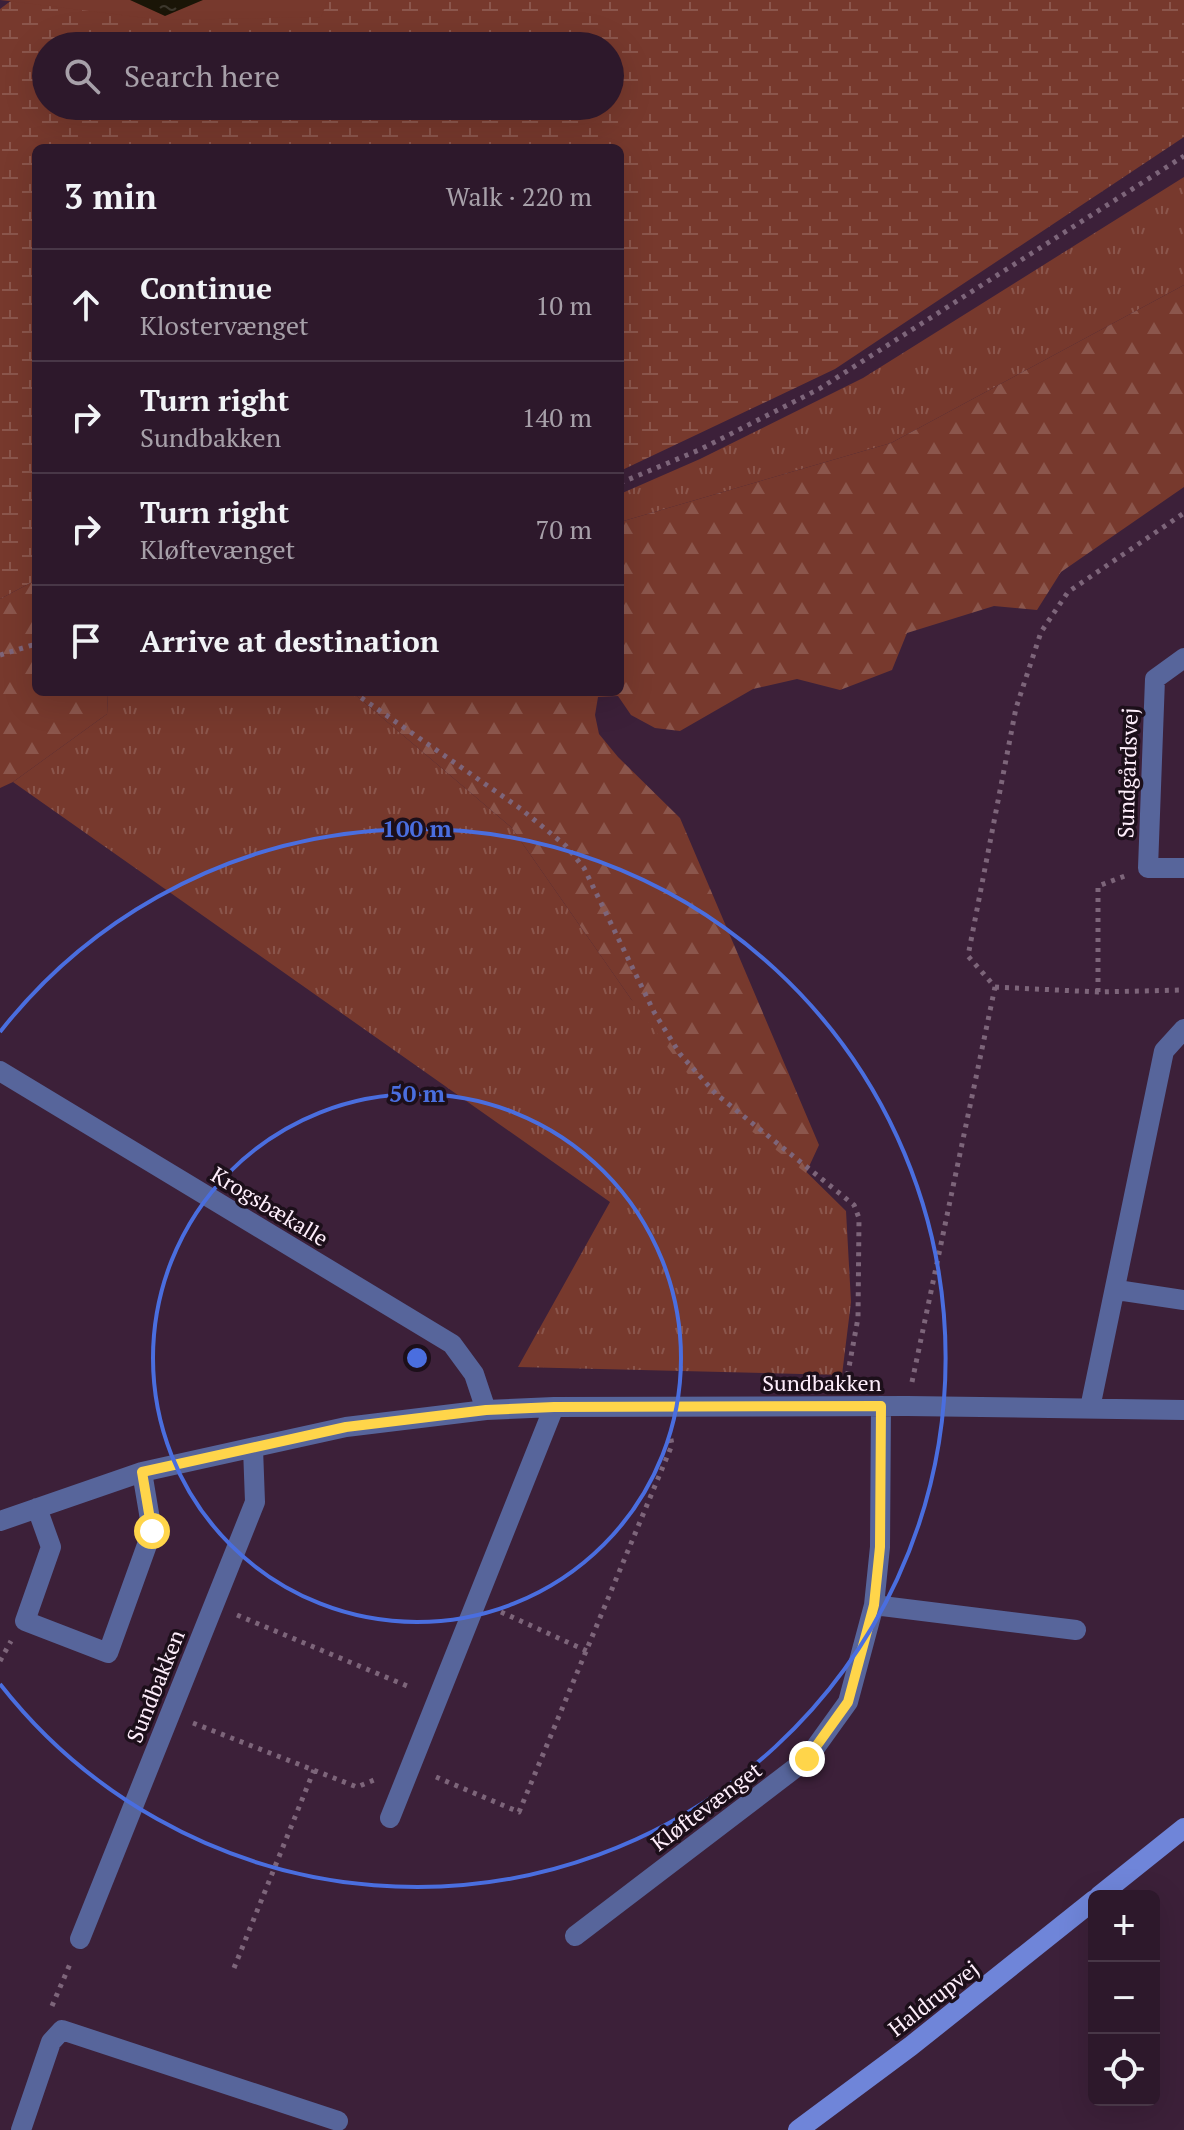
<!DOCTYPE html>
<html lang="en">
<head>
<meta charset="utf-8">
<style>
  body { margin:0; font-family:"PT Serif",serif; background:#352133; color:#f1f3f6 }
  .controls { position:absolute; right:24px; bottom:24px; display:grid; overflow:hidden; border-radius:12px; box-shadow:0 8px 32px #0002 }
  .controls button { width:72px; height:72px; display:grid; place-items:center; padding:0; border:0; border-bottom:2px solid #483747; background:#2d182b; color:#f1f3f6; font:40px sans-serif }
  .stop { position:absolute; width:24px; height:24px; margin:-18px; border:6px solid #ffd54a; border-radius:50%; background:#fff }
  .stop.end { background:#ffd54a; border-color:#fff; box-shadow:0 2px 8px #0008 }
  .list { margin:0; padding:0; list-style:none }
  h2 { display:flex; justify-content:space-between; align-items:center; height:104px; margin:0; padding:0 32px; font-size:34px }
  h2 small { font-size:26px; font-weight:400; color:#a7a0a9 }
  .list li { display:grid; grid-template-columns:52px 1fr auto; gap:24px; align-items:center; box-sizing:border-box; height:112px; padding:0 32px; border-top:2px solid #483747 }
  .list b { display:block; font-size:30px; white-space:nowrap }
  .list p { margin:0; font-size:26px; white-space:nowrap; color:#a7a0a9 }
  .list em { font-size:26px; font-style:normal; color:#a7a0a9 }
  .icon { flex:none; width:44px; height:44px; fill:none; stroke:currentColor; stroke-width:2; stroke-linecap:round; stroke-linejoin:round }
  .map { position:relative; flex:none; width:1184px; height:2130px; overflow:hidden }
  .search { position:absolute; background:#2d182b; box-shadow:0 8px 32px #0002; left:32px; top:32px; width:592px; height:88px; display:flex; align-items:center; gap:20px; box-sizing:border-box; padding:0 28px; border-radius:44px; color:#a7a0a9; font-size:30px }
  .panel { position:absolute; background:#2d182b; box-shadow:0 8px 32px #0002; left:32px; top:144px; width:592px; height:552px; border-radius:12px }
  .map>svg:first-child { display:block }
  .grass { fill:url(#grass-tufts) }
  .forest { fill:url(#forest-firs) }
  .wetland { fill:url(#wetland-marsh); fill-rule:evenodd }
  .green { fill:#77392d }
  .water { fill:url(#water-ripples) }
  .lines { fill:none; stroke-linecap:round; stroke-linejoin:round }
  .path { stroke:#7d657a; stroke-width:5; stroke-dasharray:4 6; stroke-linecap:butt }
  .minor { stroke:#57659b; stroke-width:20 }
  .secondary { stroke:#6f85d9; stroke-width:20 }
  .route { stroke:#ffd54a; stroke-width:10 }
  .ring { fill:none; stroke:#4a6edf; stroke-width:4 }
  .labels { text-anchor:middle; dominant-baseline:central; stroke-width:7; stroke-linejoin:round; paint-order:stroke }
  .street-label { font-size:22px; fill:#feeefb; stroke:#1c0f1a }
  .centre { fill:#4a6edf; stroke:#1c0f1a; stroke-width:4 }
  .ring-label { font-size:24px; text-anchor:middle; font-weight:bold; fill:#4a6edf; stroke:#1c0f1a; stroke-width:7; stroke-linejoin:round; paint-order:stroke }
</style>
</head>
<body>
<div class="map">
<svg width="1184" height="2130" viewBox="0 0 1184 2130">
  <defs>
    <pattern id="grass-tufts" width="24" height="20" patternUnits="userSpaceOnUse" patternTransform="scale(2)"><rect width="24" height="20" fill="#77392d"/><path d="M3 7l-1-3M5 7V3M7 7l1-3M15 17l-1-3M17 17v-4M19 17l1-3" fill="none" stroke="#8b564c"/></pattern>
    <pattern id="forest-firs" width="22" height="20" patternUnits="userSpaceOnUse" patternTransform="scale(2)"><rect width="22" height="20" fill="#77392d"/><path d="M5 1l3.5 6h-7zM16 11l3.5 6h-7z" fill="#8b564c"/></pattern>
    <pattern id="wetland-marsh" width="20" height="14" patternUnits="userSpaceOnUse" patternTransform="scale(2)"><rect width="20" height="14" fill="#77392d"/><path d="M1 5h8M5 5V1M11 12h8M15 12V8" fill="none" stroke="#8b564c"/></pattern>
    <pattern id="water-ripples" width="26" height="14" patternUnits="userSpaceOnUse" patternTransform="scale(2)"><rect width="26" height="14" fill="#1a1507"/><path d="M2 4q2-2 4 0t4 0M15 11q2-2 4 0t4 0" fill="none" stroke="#3c372c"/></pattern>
  </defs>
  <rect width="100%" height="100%" fill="#3c2039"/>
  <path class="grass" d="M1184,177V285L891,443L620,522V494L700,459L863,378Z
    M108,692H352L511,827L631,999L846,1211L851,1302L842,1375L518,1367L610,1202L13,782L107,714Z"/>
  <path class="forest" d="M1184,285V487L1061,572L1037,610L994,606L907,633L892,670L840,690L797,679L753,689L680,731L655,728L631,715L618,696L598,697L595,715L599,734L618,757L680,818L819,1145L806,1173L703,1094L631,999L511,827L352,692H620V522L891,443Z
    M36,580V692H108L107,714L13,782L0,788V599Z"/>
  <path class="wetland" d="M12,0H1184V137L835,369L620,471V148H36V580L0,599V9ZM46,46H610V106H46Z"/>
  <path class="green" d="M0,0H328L321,17L162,20Z"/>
  <path class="water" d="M130,0H203L165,16Z"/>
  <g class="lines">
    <path class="path" d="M620,483L699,450L819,389L1184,156
      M0,655L36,644
      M353,692L521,809L566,846L584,868L654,1012L680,1054L716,1094L854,1205L859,1218L858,1318L847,1378
      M995,987L1098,992L1184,990
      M1098,992V886L1125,876
      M912,1382L995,987L968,956L1016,708L1041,632L1068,592L1184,513
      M501,1612L587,1651
      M237,1615L412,1688
      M0,1661L11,1641
      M193,1723L357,1787L374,1780
      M436,1777L519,1812L672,1445L670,1434
      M234,1968L314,1770
      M52,2006L70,1964"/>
    <path class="minor" d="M1184,658L1155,679L1148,868H1184
      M0,1071L452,1344L474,1374L486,1410
      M1117,1290L1184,1300
      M1090,1408L1164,1051L1184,1029
      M37,1508L51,1547L25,1621L108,1653L152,1531L142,1472
      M0,1521L142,1472L346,1427L486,1410L554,1407L907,1406L1184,1410
      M874,1605L1076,1630
      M390,1818L554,1407
      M575,1936L807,1759L848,1702L874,1605L880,1547L881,1406
      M80,1939L255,1502L253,1448
      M21,2130L51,2042L62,2030L338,2121"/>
    <path class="secondary" d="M1099,1896L1184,1828
      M798,2130L911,2046L1094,1900"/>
  </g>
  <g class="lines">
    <path class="route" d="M152,1531L142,1472L346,1427L486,1410L554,1407L881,1406L880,1547L874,1605L848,1702L807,1759"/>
  </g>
  <g class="ring">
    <circle cx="417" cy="1358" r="264"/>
    <path d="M0 1032A529 529 0 1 1 0 1684"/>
  </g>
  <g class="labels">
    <g class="street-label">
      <text transform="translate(1127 773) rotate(-88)">Sundgårdsvej</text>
      <text transform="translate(270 1206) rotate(31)">Krogsbækalle</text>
      <text x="822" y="1382">Sundbakken</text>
      <text transform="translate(155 1686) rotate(-68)">Sundbakken</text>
      <text transform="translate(706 1806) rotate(-37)">Kløftevænget</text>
      <text transform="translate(933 1998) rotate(-38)">Haldrupvej</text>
    </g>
  </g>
  <circle cx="417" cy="1358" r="12" class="centre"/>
  <g class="ring-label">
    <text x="417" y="837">100 m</text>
    <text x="417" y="1102">50 m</text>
  </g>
</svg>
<div class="controls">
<button>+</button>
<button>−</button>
<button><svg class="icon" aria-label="locate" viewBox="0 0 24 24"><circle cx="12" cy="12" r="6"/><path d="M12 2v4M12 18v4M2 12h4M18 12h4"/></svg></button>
</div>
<div class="stop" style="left:152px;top:1531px"></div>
<div class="stop end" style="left:807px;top:1759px"></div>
<div class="search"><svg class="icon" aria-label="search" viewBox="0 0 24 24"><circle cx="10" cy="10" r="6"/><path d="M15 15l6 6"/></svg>Search here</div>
<section class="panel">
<h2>3 min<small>Walk · 220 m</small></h2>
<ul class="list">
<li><svg class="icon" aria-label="ahead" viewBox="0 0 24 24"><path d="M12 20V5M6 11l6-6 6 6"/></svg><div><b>Continue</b><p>Klostervænget</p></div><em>10 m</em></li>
<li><svg class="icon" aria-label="right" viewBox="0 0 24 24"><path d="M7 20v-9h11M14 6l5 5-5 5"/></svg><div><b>Turn right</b><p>Sundbakken</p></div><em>140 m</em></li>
<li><svg class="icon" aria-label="right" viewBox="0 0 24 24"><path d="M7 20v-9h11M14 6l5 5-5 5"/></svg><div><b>Turn right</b><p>Kløftevænget</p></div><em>70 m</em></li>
<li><svg class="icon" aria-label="arrive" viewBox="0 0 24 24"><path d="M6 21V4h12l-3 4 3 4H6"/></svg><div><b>Arrive at destination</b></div></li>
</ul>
</section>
</div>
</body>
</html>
